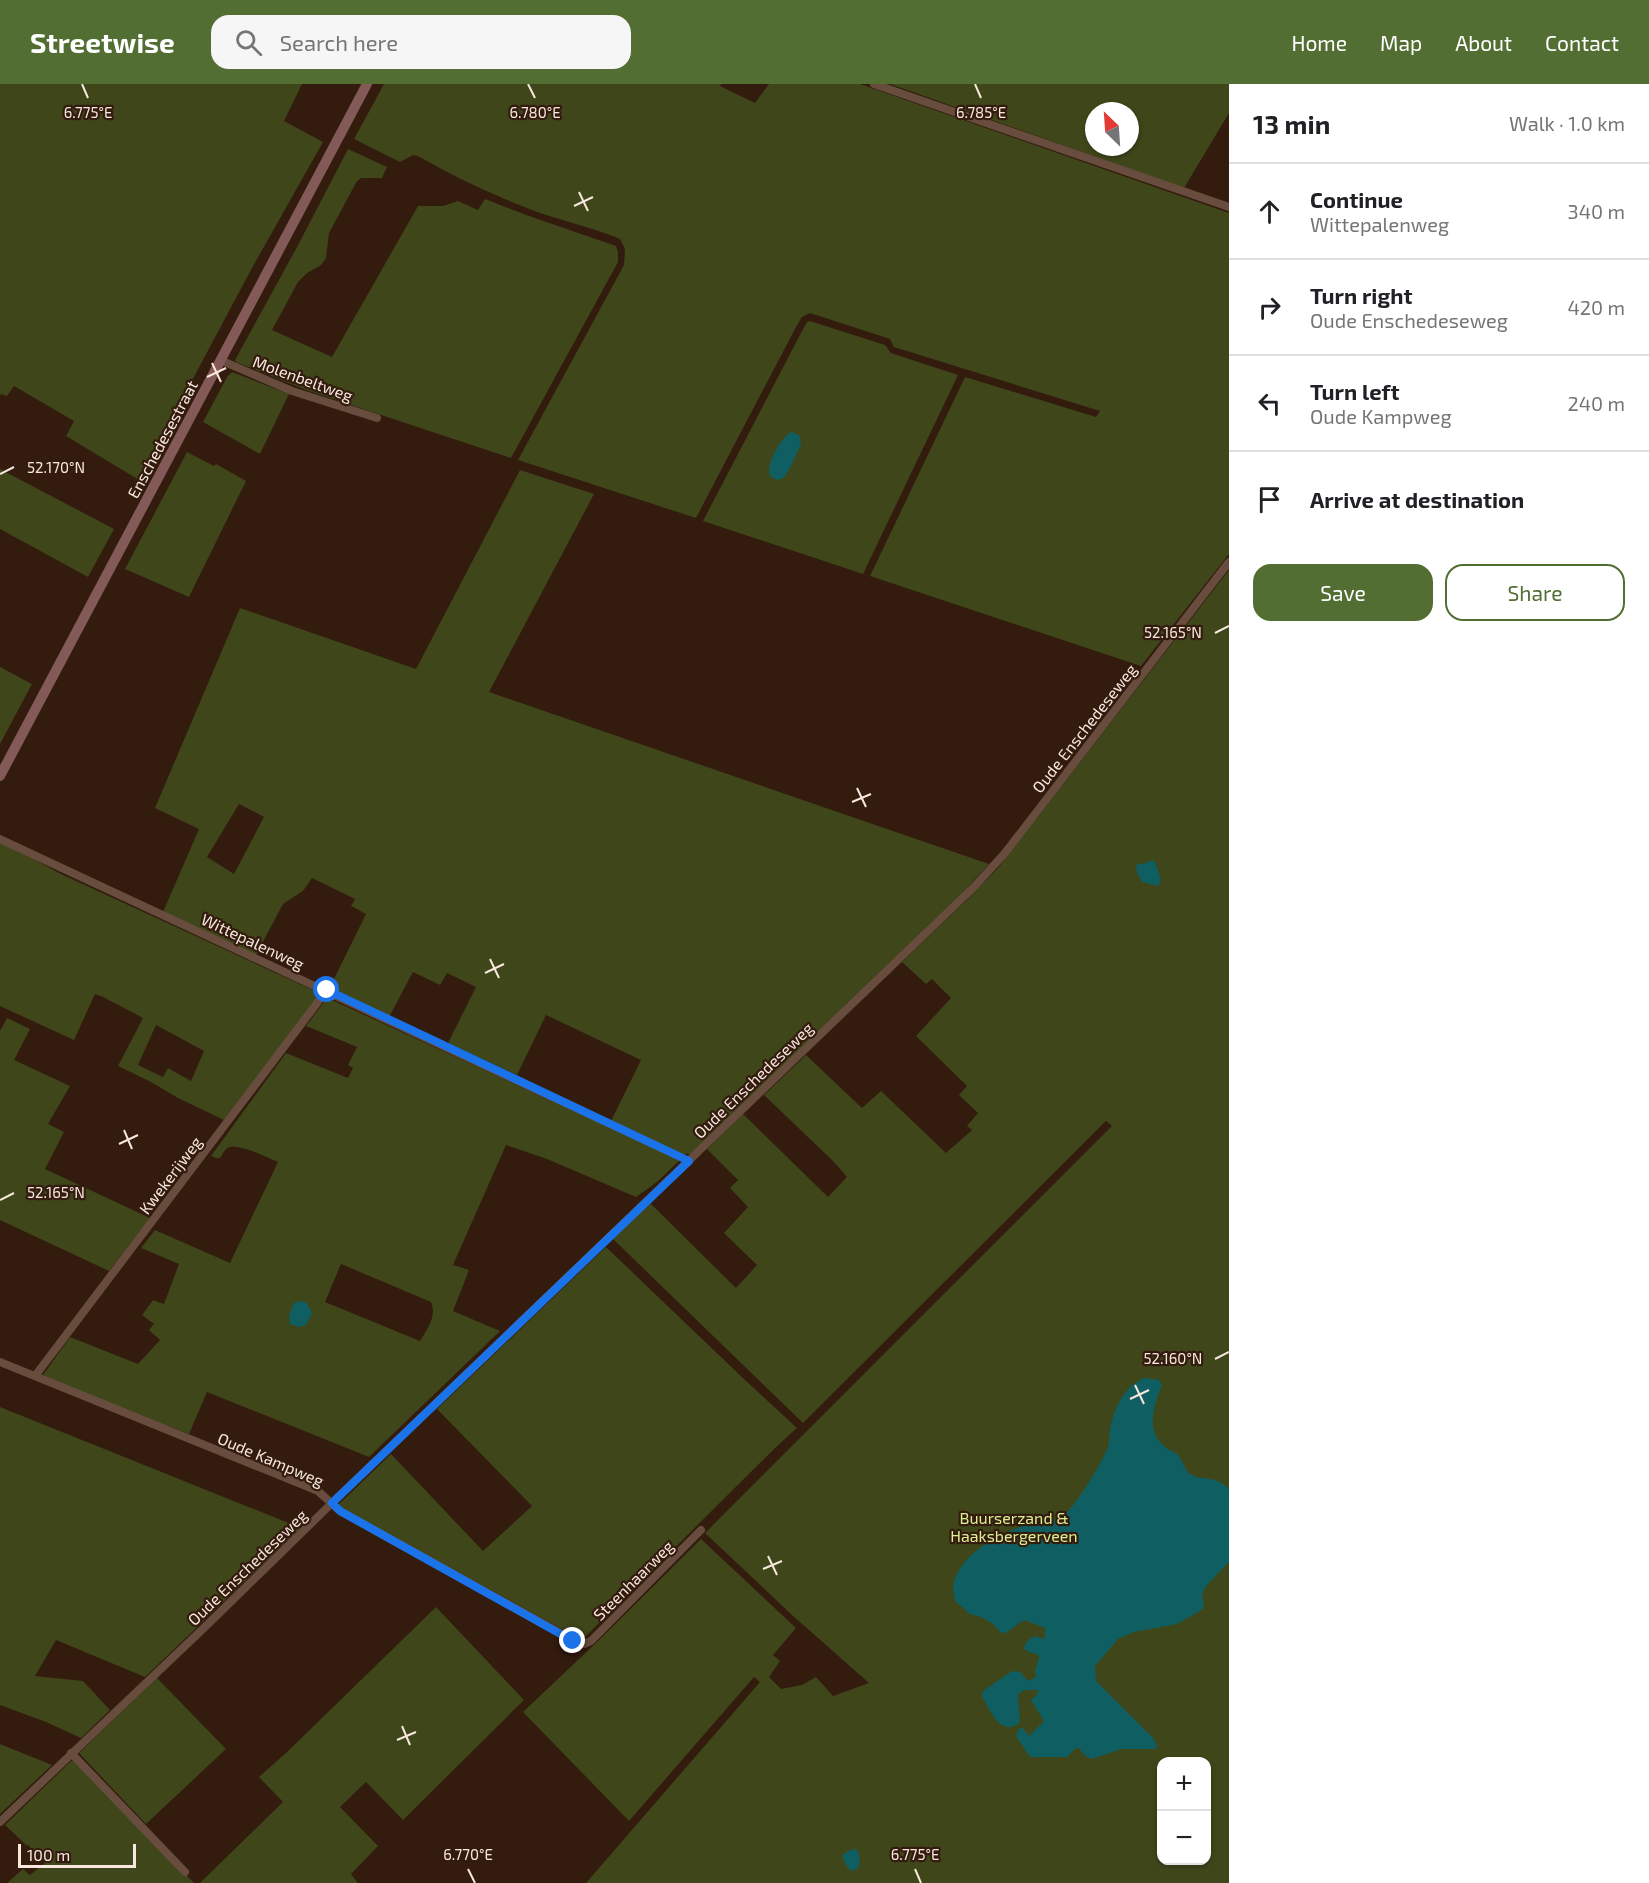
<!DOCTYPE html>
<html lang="en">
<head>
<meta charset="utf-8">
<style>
  body { margin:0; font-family:"Exo 2",sans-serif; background:#f6f6f6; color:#202124 }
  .controls { position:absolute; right:18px; bottom:18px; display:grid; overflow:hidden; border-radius:12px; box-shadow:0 2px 4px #0004 }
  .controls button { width:54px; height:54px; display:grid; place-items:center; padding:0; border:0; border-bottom:2px solid #e0e0e0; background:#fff; color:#202124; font:30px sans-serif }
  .compass { position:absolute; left:1085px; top:18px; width:54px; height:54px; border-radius:50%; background:#fff; box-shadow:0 2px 4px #0004; rotate:335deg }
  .scale { position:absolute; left:18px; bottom:15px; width:118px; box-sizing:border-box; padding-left:6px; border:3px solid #f7e7de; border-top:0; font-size:16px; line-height:21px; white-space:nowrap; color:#f7e7de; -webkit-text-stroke:4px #331b0e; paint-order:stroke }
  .stop { position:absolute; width:18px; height:18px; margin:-14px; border:4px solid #1a73e8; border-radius:50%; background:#fff }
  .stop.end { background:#1a73e8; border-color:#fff; box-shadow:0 2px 6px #0008 }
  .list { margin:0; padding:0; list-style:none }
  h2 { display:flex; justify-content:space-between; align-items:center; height:78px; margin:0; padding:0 24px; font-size:26px }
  h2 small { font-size:20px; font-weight:400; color:#757577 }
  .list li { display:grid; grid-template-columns:39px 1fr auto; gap:18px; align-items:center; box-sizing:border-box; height:96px; padding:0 24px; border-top:2px solid #e0e0e0 }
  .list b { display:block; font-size:22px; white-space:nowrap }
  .list p { margin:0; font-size:20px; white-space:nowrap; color:#757577 }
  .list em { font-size:20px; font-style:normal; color:#757577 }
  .actions { display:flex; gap:12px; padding:18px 24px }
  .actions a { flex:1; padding:14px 0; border:2px solid #526e32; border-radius:18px; text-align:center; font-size:21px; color:#526e32 }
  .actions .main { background:#526e32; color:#fff }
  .icon { flex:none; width:33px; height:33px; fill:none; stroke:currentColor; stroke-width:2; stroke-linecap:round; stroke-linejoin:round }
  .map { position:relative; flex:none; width:1229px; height:1799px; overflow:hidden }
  header { display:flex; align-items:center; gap:36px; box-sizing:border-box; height:84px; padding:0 30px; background:#526e32; color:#fff }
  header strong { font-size:28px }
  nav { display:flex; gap:33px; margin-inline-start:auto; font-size:21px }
  .search { width:420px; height:54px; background:#f6f6f6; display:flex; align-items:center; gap:15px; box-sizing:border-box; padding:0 21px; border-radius:18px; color:#757577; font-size:22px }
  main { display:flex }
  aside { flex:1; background:#fff }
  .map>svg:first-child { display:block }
  .green { fill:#3e461a; fill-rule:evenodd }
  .water { fill:#0f5f62 }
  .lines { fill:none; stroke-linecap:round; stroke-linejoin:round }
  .street { stroke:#684d3f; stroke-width:8 }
  .secondary { stroke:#835a58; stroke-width:10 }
  .route { stroke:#1a73e8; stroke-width:8 }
  .ticks { fill:none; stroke:#f7e7de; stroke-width:2 }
  .labels { text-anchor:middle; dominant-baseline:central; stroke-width:4.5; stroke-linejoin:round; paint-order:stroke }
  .street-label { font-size:16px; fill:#f7e7de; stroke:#331b0e }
  .park-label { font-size:16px; fill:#dcef93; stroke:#331b0e }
  .ticks-label { font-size:15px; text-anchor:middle; fill:#f7e7de; stroke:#331b0e; stroke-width:4.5; stroke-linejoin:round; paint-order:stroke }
</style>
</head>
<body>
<header>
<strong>Streetwise</strong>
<div class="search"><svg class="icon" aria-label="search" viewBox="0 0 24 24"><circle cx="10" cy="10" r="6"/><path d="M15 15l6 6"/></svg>Search here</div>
<nav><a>Home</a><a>Map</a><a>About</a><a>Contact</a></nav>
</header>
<main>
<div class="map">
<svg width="1229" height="1799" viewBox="0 0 1229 1799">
  <rect width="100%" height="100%" fill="#331b0e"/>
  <path class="green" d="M0,0H302L284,37L323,58L252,184L139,396L66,352L74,337L14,302L7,312L1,310L0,312Z
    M384,0H721L720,2L755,19L769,0H860L1229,129V470L1141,582L870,492L965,293L1096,333L1100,327L894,263L890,255L810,229L802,233L796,243L696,434L518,376L624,181L625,165L620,155C592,143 561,137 532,126C492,111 455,93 418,72L413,71L400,78L354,55Z
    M890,0H1229V29L1184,104ZM1094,27H1130V63H1094Z
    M348,65L387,83L382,94H361L357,97L329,149L326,174L321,181L307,189L298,198L272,246L332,273L418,122H443L458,117L478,126L485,115L529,132L616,162L618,168V178L511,374L306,306L236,278L235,276L297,163Z
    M810,237L885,261L891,269L958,291L863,490L703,437L802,247L807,238Z
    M232,288L289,310L260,370L203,338L227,293Z
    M187,368L214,382L216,380L246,397L189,513L125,485Z
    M0,385L114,445L88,493L0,445Z
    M520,386L594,410L489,608L989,780L965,806L691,1070H681L611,1037L641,976L546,931L517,991L448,959L476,903L447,889L440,901L413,888L389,933L329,905L366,830L351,822L355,815L312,794L303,807L283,820L256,871L163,828L199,745L155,724L240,524L416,585ZM239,720L264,733L234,790L207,773Z
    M1229,486V1799H586L760,1598L754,1593L629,1737L523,1628L598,1557L701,1455L796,1544L773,1571L780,1577L769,1593L781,1605L802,1601L816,1593L833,1612L869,1599L792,1531L705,1449L1112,1042L1106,1037L803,1339L613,1155L650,1119L736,1204L757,1181L724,1149L748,1123L730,1104L738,1096L707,1065L743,1030L828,1113L847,1093L833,1077L764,1011L806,971L862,1024L881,1007L946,1069L972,1046L967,1042L978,1029L959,1011L967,1002L916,952L951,914L932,895L926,900L902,878L968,815L998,784ZM1162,1678H1206V1776H1162Z
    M0,583L32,600L0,660Z
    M0,757L63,791L315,907L317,911L315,917L224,1036L178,1014L151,998L118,982L143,934L101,912L95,910L74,956L0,922ZM156,941L204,967L191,997L168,984L163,993L138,981Z
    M328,916H332L680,1076L657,1098L636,1113L547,1075L506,1061L453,1181L469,1186L453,1227L500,1247L369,1373L207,1308L189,1350L47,1295L43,1291L70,1253L138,1280L160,1256L149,1246L154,1240L142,1231L153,1216L164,1220L179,1180L141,1164L155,1146L230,1179L278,1078C266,1073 243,1061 230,1063C225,1064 223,1070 220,1074H216L211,1072L286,969L348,994L353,984L348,981L357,963L306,942L324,918ZM341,1180L431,1218C437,1233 427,1245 420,1257L325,1218Z
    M7,934L30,945L14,976L70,1002L48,1040L64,1048L45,1085L150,1134L109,1187L0,1136V947Z
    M606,1163L745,1296L797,1344L775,1364L582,1556L339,1423L338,1421L391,1370L483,1467L532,1422L437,1325Z
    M0,1323L301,1444L145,1593L56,1556L35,1592L83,1597L110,1626L81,1654L46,1638L0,1621Z
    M436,1523L524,1616L403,1736L366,1698L340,1723L378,1762L351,1790L358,1799H200L283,1718L259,1693L287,1668Z
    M157,1594L226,1665L146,1740L79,1669Z
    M0,1660L52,1681L0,1730Z
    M71,1677H75L194,1799H7L23,1785L30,1791L45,1779L28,1761H26L5,1741Z"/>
  <path class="water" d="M792,348L799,351L801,360C797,368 789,389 783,394C777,398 769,394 769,387C769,376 782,351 792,348Z
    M1152,776L1155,778L1160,792V799L1158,802L1142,798L1137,788L1136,781L1146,779Z
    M300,1217L307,1219L312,1229L306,1241L299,1243L290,1240L289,1232L294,1219Z
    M1145,1294L1159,1296L1162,1301C1154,1321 1145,1347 1165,1363C1168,1366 1174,1367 1177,1370C1182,1375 1184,1385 1190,1390C1200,1397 1214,1390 1229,1405V1478L1206,1502L1202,1510L1204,1520L1203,1525L1177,1540L1134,1548L1118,1555L1095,1582L1096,1597L1154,1655L1157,1662L1155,1665H1121L1092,1675L1084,1671L1079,1664H1076L1067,1673H1030L1016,1652L1019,1645L1023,1644L1029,1652L1044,1637L1031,1616L1037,1611L1038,1606H1024L1018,1610L1020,1638C1001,1655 989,1625 982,1612L983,1607L1012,1587L1020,1588L1028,1597L1036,1593L1035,1586L1039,1574L1038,1571L1027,1567L1024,1564C1026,1557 1030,1554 1036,1552L1043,1555L1045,1553V1544L1024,1536L1006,1549L1000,1548L993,1540L981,1533L970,1530L955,1517C955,1513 953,1508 953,1504C956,1472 1000,1448 1027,1441C1041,1438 1055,1439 1066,1429C1076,1421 1104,1375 1108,1363C1110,1357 1109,1350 1110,1345C1114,1325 1124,1301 1145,1294Z
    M855,1765L858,1767L860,1779L857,1785L851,1787L846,1781L842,1772L848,1767Z"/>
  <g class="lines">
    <path class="street" d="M874,0L1229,123
      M220,276L292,307L377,334
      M0,755L689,1077
      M0,1278L318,1407L340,1427L578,1559L584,1560L591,1557L701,1446
      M35,1292L327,906
      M71,1669L185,1788
      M0,1738L207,1541L332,1419L975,802L1005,769L1229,478"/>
    <path class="secondary" d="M0,692L367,0"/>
  </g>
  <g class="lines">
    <path class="route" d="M327,906L689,1077L332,1419L340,1427L573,1557"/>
  </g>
  <path class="ticks" d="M82,0L88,14M528,0L535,14M975,0L981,14M579,108L588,127M574,122L593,113M212,279L221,298M207,293L226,284M0,390L14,383M1215,549L1229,542M857,704L866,723M852,718L871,710M490,875L499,894M485,889L504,880M124,1046L132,1065M119,1060L138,1051M0,1116L14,1109M1215,1275L1229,1268M1135,1301L1144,1320M1130,1315L1149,1306M768,1472L777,1491M763,1485L782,1477M402,1642L410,1661M397,1656L416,1648M468,1785L475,1799M915,1785L921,1799"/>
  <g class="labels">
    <g class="street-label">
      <text transform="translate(303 294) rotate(20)">Molenbeltweg</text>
      <text transform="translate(162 355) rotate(-62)">Enschedesestraat</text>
      <text transform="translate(1084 644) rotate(-52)">Oude Enschedeseweg</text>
      <text transform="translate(253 857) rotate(25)">Wittepalenweg</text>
      <text transform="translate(753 996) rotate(-44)">Oude Enschedeseweg</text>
      <text transform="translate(170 1091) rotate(-53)">Kwekerijweg</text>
      <text transform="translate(271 1375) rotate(23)">Oude Kampweg</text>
      <text transform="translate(247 1483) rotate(-44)">Oude Enschedeseweg</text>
      <text transform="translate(633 1496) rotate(-45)">Steenhaarweg</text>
    </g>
    <g class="park-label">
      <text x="1014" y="1433">Buurserzand &amp;<tspan x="1014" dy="18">Haaksbergerveen</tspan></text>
    </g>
  </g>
  <g class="ticks-label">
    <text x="88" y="34">6.775°E</text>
    <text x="535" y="34">6.780°E</text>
    <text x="981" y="34">6.785°E</text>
    <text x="56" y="389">52.170°N</text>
    <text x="1173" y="554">52.165°N</text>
    <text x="56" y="1114">52.165°N</text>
    <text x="1173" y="1280">52.160°N</text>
    <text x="468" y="1776">6.770°E</text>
    <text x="915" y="1776">6.775°E</text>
  </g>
</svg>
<div class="controls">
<button>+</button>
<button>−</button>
</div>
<svg class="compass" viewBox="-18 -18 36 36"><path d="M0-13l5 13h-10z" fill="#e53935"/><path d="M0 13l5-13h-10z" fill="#757577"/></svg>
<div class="scale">100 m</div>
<div class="stop" style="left:327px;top:906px"></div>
<div class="stop end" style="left:573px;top:1557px"></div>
</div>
<aside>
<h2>13 min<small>Walk · 1.0 km</small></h2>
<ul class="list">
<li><svg class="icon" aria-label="ahead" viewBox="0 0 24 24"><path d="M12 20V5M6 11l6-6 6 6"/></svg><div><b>Continue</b><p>Wittepalenweg</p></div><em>340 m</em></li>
<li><svg class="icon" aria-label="right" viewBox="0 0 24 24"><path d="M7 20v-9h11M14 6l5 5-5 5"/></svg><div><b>Turn right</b><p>Oude Enschedeseweg</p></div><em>420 m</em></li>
<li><svg class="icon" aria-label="left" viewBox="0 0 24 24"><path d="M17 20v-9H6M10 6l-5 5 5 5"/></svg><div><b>Turn left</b><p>Oude Kampweg</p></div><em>240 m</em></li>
<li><svg class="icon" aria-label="arrive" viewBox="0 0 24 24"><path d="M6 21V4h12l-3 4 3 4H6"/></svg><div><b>Arrive at destination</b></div></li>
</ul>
<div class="actions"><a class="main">Save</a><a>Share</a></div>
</aside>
</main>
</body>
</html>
